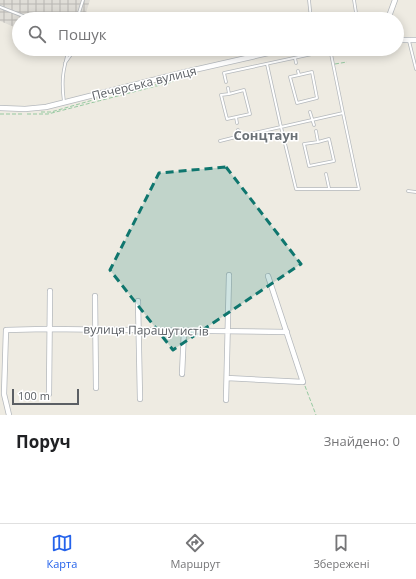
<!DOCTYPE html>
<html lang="uk">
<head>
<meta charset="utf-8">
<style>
  body { margin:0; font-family:"Open Sans",sans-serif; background:#f2f2f2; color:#202124 }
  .scale { position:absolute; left:12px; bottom:10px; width:67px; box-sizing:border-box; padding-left:4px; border:2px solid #5b5f64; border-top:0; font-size:11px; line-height:14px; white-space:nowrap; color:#5b5f64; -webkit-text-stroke:3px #fff; paint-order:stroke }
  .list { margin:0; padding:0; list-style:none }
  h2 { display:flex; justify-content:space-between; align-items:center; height:52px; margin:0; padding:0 16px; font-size:17px }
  h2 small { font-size:13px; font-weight:400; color:#757577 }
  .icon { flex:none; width:22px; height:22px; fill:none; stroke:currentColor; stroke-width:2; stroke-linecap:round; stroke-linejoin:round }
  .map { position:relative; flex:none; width:416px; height:415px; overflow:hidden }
  .search { position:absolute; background:#fff; box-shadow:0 2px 10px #0003; left:12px; right:12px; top:12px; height:44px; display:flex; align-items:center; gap:10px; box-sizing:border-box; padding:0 14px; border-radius:22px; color:#757577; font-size:15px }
  .sheet { height:108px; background:#fff }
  nav { display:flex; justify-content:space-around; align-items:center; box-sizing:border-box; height:56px; border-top:1px solid #e0e0e0; background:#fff; font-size:11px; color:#757577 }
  nav a { display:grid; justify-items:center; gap:2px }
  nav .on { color:#2563eb }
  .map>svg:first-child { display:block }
  .industrial { fill:url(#industrial-grid) }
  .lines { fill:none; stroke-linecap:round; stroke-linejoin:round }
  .service-casing { stroke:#b5b9bd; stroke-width:3.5 }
  .minor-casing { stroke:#b5b9bd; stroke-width:6 }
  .path { stroke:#96c9a1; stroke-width:1; stroke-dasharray:4 2; stroke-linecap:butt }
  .service { stroke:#fff; stroke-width:2 }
  .minor { stroke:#fff; stroke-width:4.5 }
  .marked { fill:#0f766e; fill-opacity:0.2; stroke:#0f766e; stroke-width:3; stroke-dasharray:8 5; stroke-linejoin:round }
  .labels { text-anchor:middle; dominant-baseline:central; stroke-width:3; stroke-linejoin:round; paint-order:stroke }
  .street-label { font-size:12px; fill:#5b5f64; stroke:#fff }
  .neighbourhood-label { font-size:13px; font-weight:bold; fill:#6b7176; stroke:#fff }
</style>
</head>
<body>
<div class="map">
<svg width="416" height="415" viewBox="0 0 416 415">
  <defs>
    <pattern id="industrial-grid" width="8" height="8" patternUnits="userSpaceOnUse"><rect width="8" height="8" fill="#dfddd7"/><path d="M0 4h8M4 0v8" fill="none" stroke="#b8b6b2"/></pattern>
  </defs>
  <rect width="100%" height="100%" fill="#eeebe2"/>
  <path class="industrial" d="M0,0H90L84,19H19V29L0,21Z"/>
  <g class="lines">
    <g class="service-casing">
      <path id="service" d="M309,0L311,19
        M354,0L357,19
        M0,7L31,19
        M77,19L83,0
        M409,41L416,69
        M295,58L296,63
        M65,63L75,49
        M267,64L281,127L343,113L330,49
        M298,71L299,75L312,72L317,98L297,103L290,77L299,75
        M226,82L224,73L331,50
        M228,88L229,94L244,90L250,114L227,119L221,95L229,94
        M64,102C61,80 63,70 69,49
        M310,112L314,125
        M236,117L237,123
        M238,130L240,136L281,127L296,189H359L343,113
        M316,131L318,142L329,139L334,161L309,166L304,144L318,142
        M220,141L240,136
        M326,174L329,188
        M408,191L416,192"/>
    </g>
    <g class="minor-casing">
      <path id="minor" d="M388,19L395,0
        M397,40H416
        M0,108L25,109L46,107L185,72L286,49
        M95,296L96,388
        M138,301L140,399
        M182,374L184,331
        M227,378L303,382L268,276
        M49,394L50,291
        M226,400L229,275
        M9,415L4,394L6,330L45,329L287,332"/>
    </g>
    <path class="path" d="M289,53L306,49
      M335,64L347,62
      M155,85L172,80
      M41,112H51L100,98
      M0,114H23
      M27,114H48L172,82L177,79
      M305,386L316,415"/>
    <use href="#service" class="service"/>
    <use href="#minor" class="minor"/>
  </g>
  <path class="marked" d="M226,167L301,264L173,350L110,270L159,173Z"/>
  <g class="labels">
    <g class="street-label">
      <text transform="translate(144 83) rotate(-14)">Печерська вулиця</text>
      <text transform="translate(146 330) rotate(1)">вулиця Парашутистів</text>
    </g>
    <g class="neighbourhood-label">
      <text x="266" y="135">Сонцтаун</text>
    </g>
  </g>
</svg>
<div class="scale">100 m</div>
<div class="search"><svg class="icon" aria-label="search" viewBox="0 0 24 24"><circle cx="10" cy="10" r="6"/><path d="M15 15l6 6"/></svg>Пошук</div>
</div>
<section class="sheet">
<h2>Поруч<small>Знайдено: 0</small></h2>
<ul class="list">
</ul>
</section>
<nav>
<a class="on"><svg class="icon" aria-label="map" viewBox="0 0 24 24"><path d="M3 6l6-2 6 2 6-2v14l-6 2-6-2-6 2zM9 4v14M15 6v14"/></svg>Карта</a>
<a><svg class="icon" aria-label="directions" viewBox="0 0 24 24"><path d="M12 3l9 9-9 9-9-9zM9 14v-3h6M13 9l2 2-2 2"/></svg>Маршрут</a>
<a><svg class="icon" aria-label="saved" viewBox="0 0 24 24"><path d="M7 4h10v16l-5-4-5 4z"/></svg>Збережені</a>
</nav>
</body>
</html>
